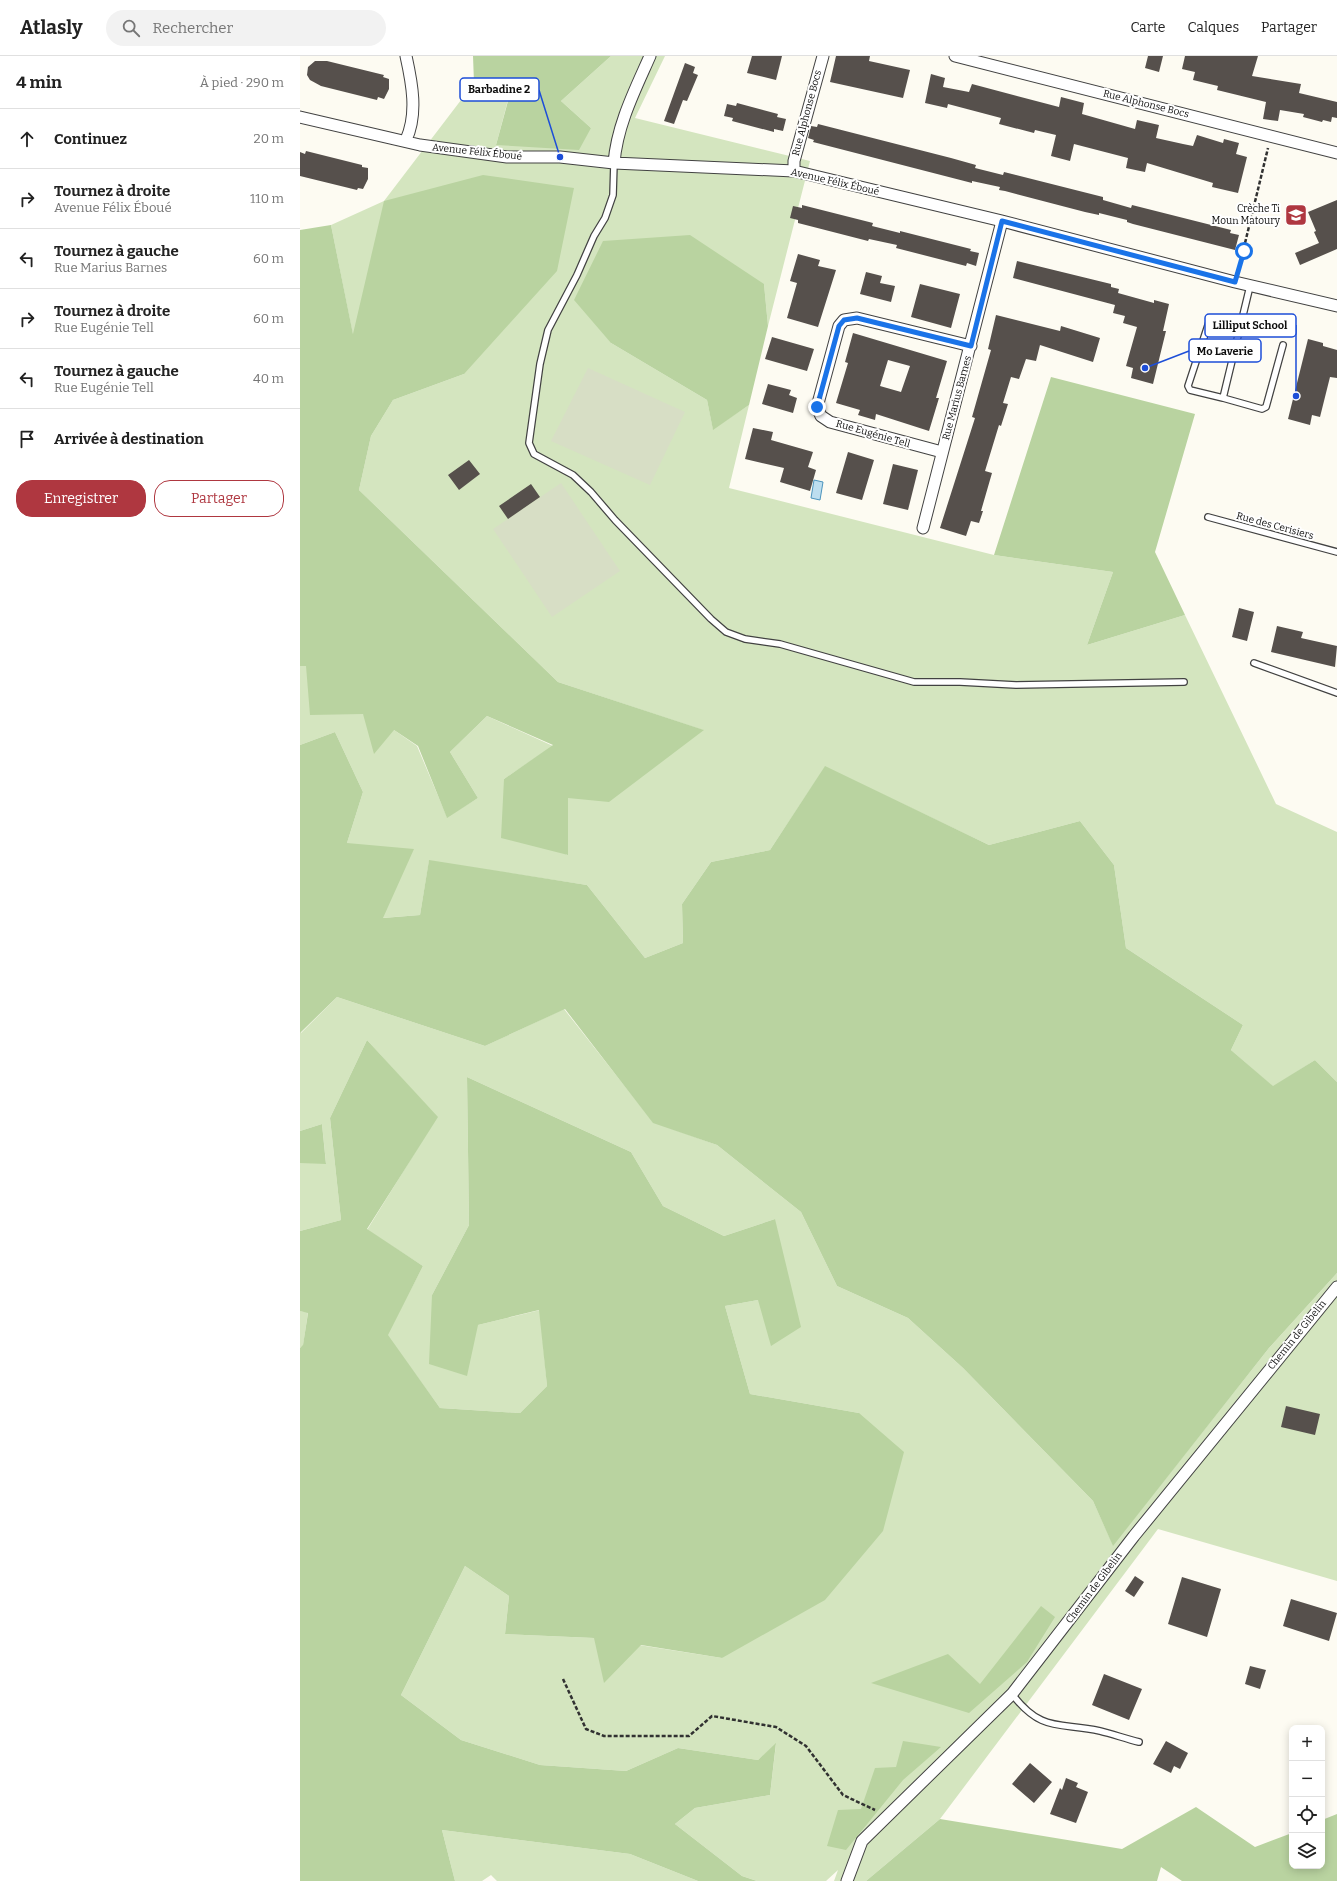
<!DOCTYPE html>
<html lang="fr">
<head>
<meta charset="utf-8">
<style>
  body { margin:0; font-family:Bitter,serif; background:#f2f2f2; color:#222 }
  .controls { position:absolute; right:12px; bottom:12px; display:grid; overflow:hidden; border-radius:8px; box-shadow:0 2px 10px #0003 }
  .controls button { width:36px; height:36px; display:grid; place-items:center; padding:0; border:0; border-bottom:1px solid #e0e0e0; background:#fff; color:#222; font:20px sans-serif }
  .stop { position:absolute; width:12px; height:12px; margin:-9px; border:3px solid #1a73e8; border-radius:50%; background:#fff }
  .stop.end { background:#1a73e8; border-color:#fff; box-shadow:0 1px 4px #0008 }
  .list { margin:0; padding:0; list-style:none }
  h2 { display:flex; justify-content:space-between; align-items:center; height:52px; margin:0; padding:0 16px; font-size:17px }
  h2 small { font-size:13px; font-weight:400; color:#767676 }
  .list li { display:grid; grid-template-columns:26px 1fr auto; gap:12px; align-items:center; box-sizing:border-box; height:60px; padding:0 16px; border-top:1px solid #e0e0e0 }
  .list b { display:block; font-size:15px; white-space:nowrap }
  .list p { margin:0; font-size:13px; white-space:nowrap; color:#767676 }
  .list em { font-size:13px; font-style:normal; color:#767676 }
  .actions { display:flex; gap:8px; padding:12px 16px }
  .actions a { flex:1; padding:9px 0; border:1px solid #af3740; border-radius:16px; text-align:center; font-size:14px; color:#af3740 }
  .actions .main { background:#af3740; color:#fff }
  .icon { flex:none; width:22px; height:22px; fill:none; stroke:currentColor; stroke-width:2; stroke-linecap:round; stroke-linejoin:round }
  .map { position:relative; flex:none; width:1037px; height:1825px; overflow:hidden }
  header { display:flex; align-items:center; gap:24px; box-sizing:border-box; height:56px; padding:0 20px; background:#fff; border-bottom:1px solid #e0e0e0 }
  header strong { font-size:19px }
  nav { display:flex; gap:22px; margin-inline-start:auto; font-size:14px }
  .search { width:280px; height:36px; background:#f2f2f2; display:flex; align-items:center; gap:10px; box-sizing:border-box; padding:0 14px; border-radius:22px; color:#767676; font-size:15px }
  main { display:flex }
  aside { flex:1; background:#fff }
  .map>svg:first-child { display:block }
  .green { fill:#d4e5bf }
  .forest { fill:#b9d3a0 }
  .cemetery { fill:#d7dec5 }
  .water { fill:#bddeef; stroke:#4c94bd }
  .building { fill:#56504c; fill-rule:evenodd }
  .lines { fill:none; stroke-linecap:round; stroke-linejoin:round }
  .service-casing { stroke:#424242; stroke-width:8 }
  .minor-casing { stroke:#424242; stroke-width:13 }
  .path { stroke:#313131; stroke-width:2.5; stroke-dasharray:4 2; stroke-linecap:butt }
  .service { stroke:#fff; stroke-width:5.5 }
  .minor { stroke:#fff; stroke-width:11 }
  .route { stroke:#1a73e8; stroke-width:5 }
  .labels { text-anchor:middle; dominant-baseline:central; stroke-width:4; stroke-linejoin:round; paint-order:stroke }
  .street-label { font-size:10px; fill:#0f0f0f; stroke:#fff }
  .poi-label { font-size:10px; fill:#0f0f0f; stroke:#fff; text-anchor:end }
  .leader { fill:none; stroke:#1d4ed8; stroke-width:1.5 }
  .callout-dot { fill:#1d4ed8; stroke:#fff; stroke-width:1.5 }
  .callout { fill:#fff; stroke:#1d4ed8; stroke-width:1.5 }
  .callout-label { font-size:11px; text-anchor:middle; font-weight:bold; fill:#0f0f0f }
</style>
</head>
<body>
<header>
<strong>Atlasly</strong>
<div class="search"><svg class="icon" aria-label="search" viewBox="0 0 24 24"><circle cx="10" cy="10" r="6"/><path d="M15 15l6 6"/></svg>Rechercher</div>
<nav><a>Carte</a><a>Calques</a><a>Partager</a></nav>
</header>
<main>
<aside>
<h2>4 min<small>À pied · 290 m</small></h2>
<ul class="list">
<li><svg class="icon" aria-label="ahead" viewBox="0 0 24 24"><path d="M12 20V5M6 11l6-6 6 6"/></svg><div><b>Continuez</b></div><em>20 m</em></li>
<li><svg class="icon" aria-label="right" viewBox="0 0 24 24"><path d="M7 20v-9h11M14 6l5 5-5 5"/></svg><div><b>Tournez à droite</b><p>Avenue Félix Éboué</p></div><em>110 m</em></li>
<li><svg class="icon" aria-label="left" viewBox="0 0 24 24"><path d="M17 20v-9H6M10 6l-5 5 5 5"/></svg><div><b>Tournez à gauche</b><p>Rue Marius Barnes</p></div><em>60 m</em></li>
<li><svg class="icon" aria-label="right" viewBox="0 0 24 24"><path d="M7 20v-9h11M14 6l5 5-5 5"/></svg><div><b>Tournez à droite</b><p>Rue Eugénie Tell</p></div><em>60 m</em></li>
<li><svg class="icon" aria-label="left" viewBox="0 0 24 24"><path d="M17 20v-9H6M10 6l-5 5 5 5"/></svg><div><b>Tournez à gauche</b><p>Rue Eugénie Tell</p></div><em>40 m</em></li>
<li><svg class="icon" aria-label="arrive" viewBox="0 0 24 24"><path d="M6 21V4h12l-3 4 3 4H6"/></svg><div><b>Arrivée à destination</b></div></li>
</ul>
<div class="actions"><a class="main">Enregistrer</a><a>Partager</a></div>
</aside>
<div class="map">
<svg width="1037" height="1825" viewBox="0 0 1037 1825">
  <rect width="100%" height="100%" fill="#fdfbf2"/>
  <path class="green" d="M311,0H365L335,62L510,105L468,270L464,228L311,287L407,344L413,373L449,349L429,432L694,499L813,516L787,589L885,559L976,748L1037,776V1026L1015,1004L973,1031L931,994L943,969L826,892L814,809L780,765L689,789L525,711L470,794L411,806L382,848L383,887L345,902L287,829L129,805L120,859L82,862L47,787L63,736L35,676L0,689V610H6L63,658L94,674L117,690L147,761L178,742L150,696L187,660L253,690L204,723L267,799L268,742L403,674L258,626L59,434L71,380L93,344L164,318L53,279L31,169L84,145L174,27L208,44L196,89L291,72L261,45Z
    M37,941L185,990L264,953L353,1066L417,1089L501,1156L537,1230L608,1262L663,1312L793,1445L813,1489L969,1292L1037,1217V1525L858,1473L640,1763L566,1825H534L538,1814L526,1825H457L442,1820L375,1768L395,1752L470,1739L476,1688L458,1704L378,1692L326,1715L240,1709L161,1684L101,1639L165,1510L209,1540L205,1578L294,1582L422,1602L559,1357L450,1338L425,1250L458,1244L475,1163L424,1180L363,1150L331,1096L167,1021L169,1169L132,1239L178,1269L240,1254L247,1330L220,1357L140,1352L87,1279L123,1210L67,1174L137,1061L67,984L30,1062L41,1164L0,1175V1107H26L22,1068L0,1075V975L1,977Z
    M0,1255L8,1256L3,1290L0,1292Z
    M142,1774L330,1798L398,1825H197L191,1819L182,1825H155Z"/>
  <path class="forest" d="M173,0H311L261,45L291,72L279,94L196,89L208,45L174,27Z
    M183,119L274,132L257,215L164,318L93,344L71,380L59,434L258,626L404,674L309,746L268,742V799L201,782L204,723L253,689L187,660L150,696L178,742L147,762L118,690L94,674L74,698L63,658L10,659L6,610H0V174L31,169L53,278L84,145Z
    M390,179L464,228L468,270L449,349L413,374L407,344L311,287L274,244L303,185Z
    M751,321L895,358L855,496L885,559L787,589L813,516L694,499Z
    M35,676L63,736L47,787L114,793L83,862L120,859L129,804L287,829L345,902L383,887L382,848L411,806L470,794L525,710L689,789L780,765L814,809L826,892L943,969L931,994L973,1030L1015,1004L1037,1026V1217L969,1292L813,1490L793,1445L663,1312L608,1262L537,1230L501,1156L417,1089L353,1067L265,953L185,990L37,941L0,977V689Z
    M67,984L138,1061L67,1173L123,1210L88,1279L140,1352L220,1357L247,1330L239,1254L178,1269L167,1320L129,1308L132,1239L169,1169L167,1021L331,1096L363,1150L424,1180L475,1163L501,1271L471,1290L458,1244L425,1250L450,1338L559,1357L604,1396L583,1475L525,1544L422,1602L341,1589L304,1627L294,1582L205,1578L209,1540L165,1510L101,1639L161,1684L240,1709L326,1715L378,1692L458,1704L476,1687L470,1739L395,1752L375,1768L442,1820L457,1825H398L330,1798L142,1774L155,1825H0V1292L3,1289L8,1257L0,1255V1175L41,1164L30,1062Z
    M22,1068L26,1108L0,1107V1075Z
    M741,1550L755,1561L727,1606L669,1657L571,1627L648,1598L680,1628Z
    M603,1685L641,1691L603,1724L546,1794L527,1790L538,1754L561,1753L575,1712L596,1711Z
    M896,1751L955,1791L992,1777V1810H1022V1764L1037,1758V1825H882L861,1811L857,1825H566L640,1763L822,1793Z"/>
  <path class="cemetery" d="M288,312L385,356L350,429L251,385Z
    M261,427L320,515L252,561L193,473Z"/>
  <path class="water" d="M514,424L523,426L520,444L511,442Z"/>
  <path class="building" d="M452,0H482L476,24L447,17Z
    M536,0H570L569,5L610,14L603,42L530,26Z
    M848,0H863L859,16L845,12Z
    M885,0H958L952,20L1001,28L999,37L1037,46V62L1032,61L1031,66L1023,64L1022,66L1003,61L1004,58L980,54L978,65L963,63L966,46L917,34L918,30L893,24L895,16L882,13Z
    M15,5H27L84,19L83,21L89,23V33L84,43L78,41L77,44L21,30L10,24L7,19L8,11Z
    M385,7L395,11L393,17L398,19L387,45L383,44L374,68L364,65Z
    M631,18L645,22L643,31L669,36L672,28L759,51L761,41L784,47L782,58L835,73L837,64L859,69L856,82L883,88L893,90L897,79L923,87L924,83L939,87L936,98L947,101L938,137L912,131L913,127L847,107L845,116L826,112L828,102L774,88L770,105L751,100L756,79L735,74L734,77L699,68L701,62L648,48L647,52L625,47Z
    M437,47L478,58L477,61L486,63L483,75L474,73V76L432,65L433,62L424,60L427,48L436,50Z
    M518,68L651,102L676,109L675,112L703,119L704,116L803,141V144L831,152L832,149L931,174L930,177L939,179L935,194L833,168L827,166V164L799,157V159L785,156L705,135L699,134L700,131L672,125V127L513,86L514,84L508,82L511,70L517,71Z
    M6,95L62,109V111L68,112V123L63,133L58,132L57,134L0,120V96L5,98Z
    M1037,144V193L1000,209L995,197L1019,187L1014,176L1016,175L1008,156Z
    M502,149L573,167L572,170L600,177V175L671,193L670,195L679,197L676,210L667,207L666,210L596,192L597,189L569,183L568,185L498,167V164L490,162L493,150L502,152Z
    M498,198L520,204L518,210L536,214L518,271L487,262L497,227L490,225Z
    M717,205L811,228V231L819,233L818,237L854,247V244L869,248L863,275H866L853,328L831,322L833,312L826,310L837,271L823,267L825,260L813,257L815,249L713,222Z
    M566,216L582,220L580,227L595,230L591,246L560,238Z
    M620,228L660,238L651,272L611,261Z
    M696,259L760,275L761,270L800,282L793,306L740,289L736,305L726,303L719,323L711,321L703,347L708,348L701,370L699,369L685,415L692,417L681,455H683L679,467L671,465L666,480L640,472L675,362L672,361L691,294L688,293Z
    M553,277L647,305L636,342H639L629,375L576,358L575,364L558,359L560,354L536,347L548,307L545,306ZM588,304L610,310L601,336L580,330Z
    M472,281L514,293L507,315L465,303Z
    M1008,283L1023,287V290L1037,294V322L1030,321L1020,361L1012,359L1010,369L988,363Z
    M468,328L491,334L489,339L497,342L493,357L462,348Z
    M453,372L473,376L471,384L513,396L508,411L516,414L510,435L480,426L484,412L445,403Z
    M548,396L574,404L562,444L536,437Z
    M169,404L180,418L159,434L148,419Z
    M593,408L618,414L608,454L583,448Z
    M231,428L240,441L208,463L199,450Z
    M939,552L954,556L947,585L932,581Z
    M977,570L1003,576L1001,582L1037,590L1035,611L971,596Z
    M986,1350L1020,1358L1015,1379L981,1371Z
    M835,1520L844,1526L834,1541L825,1535Z
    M882,1521L921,1533L907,1581L868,1568Z
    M991,1543L1037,1557L1029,1585L983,1570Z
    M950,1610L966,1614L960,1633L945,1628Z
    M804,1618L842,1633L829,1664L792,1649Z
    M866,1685L888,1697L880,1713L874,1710L871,1717L853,1708Z
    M730,1707L752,1726L734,1747L712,1728Z
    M766,1722L778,1727L776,1731L788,1736L776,1767L750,1758L760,1732L762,1734Z"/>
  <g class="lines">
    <g class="service-casing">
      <path id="service" d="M314,107L313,139L305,162L294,180L277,219L248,274L240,308L229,387L234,398L273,419L291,436L315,464L411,563L426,576L445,583L480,588L614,626H660L716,629L884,626
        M950,230L923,342L962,353L966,351L983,289
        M910,263L888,330L890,334L923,342
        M908,461L1037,496
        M954,607L1037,637
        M712,1638C742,1677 759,1666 800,1675C813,1678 826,1683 839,1686"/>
    </g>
    <g class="minor-casing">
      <path id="minor" d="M655,0L1037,97
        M0,61L120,89L207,101H260L314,107L494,115L702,165L935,226L1037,250
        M106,84C118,58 112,27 106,0
        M314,107C317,69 335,34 350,0
        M494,115V105L523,0
        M642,396L530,366L521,360L517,351L539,270L544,264L557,262L671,290
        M623,472L702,165
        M547,1825L562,1785L712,1638L834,1480L1037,1231"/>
    </g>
    <path class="path" d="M938,216L968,92
      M263,1623L286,1673L304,1680H389L412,1660L476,1671L506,1690L543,1739L575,1754"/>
    <use href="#service" class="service"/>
    <use href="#minor" class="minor"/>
  </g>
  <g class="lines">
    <path class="route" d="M517,351L539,270L544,264L557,262L671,290L702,165L935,226L944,195"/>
  </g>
  <defs>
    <g id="school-square" transform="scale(1.15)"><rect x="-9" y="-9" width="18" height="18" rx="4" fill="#af3740" stroke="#fff"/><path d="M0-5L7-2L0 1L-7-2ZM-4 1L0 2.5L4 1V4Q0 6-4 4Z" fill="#fff"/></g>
  </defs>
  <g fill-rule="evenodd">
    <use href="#school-square" x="996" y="159"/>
  </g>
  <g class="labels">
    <g class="street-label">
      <text transform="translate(846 48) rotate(14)">Rue Alphonse Bocs</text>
      <text transform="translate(507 57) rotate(-75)">Rue Alphonse Bocs</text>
      <text transform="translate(177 96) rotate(6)">Avenue Félix Éboué</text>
      <text transform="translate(535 126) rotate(13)">Avenue Félix Éboué</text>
      <text transform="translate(657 342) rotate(-75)">Rue Marius Barnes</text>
      <text transform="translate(573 378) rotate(16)">Rue Eugénie Tell</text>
      <text transform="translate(975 470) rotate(15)">Rue des Cerisiers</text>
      <text transform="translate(997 1279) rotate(-51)">Chemin de Gibelin</text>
      <text transform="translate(794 1532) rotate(-53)">Chemin de Gibelin</text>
    </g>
    <g class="poi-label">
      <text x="980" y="153">Crèche Ti<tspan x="980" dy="12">Moun Matoury</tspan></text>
    </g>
  </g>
  <path class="leader" d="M260 101L239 34M996 340L996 269M845 312L889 295"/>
  <g class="callout-dot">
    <circle cx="260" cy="101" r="4"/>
    <circle cx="996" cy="340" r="4"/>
    <circle cx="845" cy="312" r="4"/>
  </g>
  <g class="callout">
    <rect x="160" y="22" width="79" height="23" rx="4"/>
    <rect x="905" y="258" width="91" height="23" rx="4"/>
    <rect x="889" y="283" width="72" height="23" rx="4"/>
  </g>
  <g class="callout-label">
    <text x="199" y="37">Barbadine 2</text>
    <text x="950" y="273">Lilliput School</text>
    <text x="925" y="299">Mo Laverie</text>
  </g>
</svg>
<div class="controls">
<button>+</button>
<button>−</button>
<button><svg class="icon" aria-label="locate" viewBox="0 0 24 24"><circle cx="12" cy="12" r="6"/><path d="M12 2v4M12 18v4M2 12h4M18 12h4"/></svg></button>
<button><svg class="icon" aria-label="layers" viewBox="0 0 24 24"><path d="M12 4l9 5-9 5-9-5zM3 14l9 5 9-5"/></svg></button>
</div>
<div class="stop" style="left:944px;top:195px"></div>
<div class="stop end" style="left:517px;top:351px"></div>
</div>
</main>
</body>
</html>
